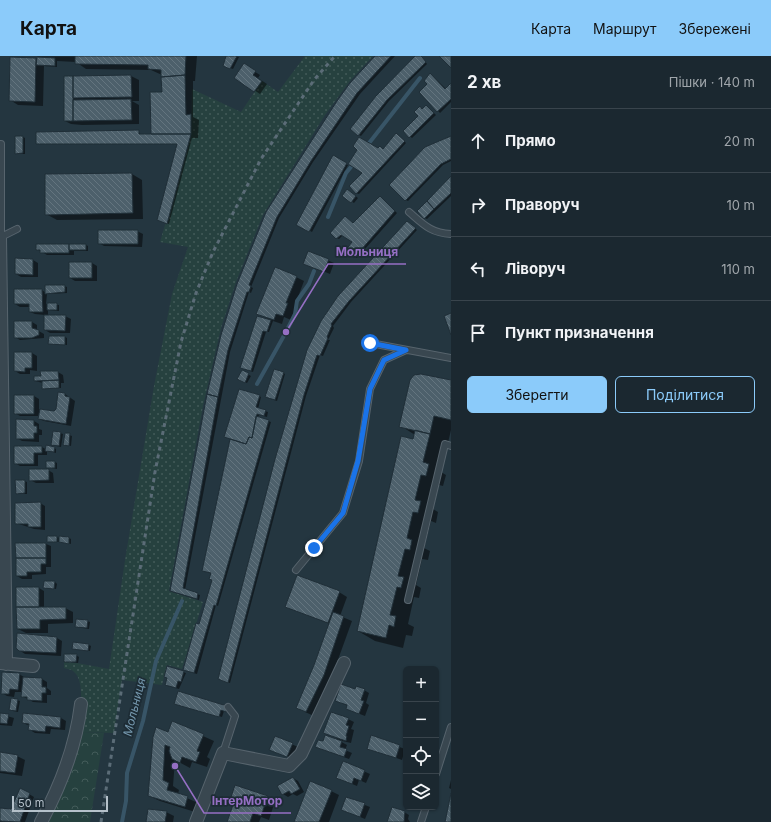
<!DOCTYPE html>
<html lang="uk">
<head>
<meta charset="utf-8">
<style>
  body { margin:0; font-family:Inter,sans-serif; background:#243038; color:#f1f3f6 }
  .controls { position:absolute; right:12px; bottom:12px; display:grid; overflow:hidden; border-radius:6px; box-shadow:0 1px 3px #0004 }
  .controls button { width:36px; height:36px; display:grid; place-items:center; padding:0; border:0; border-bottom:1px solid #39444c; background:#1b2830; color:#f1f3f6; font:20px sans-serif }
  .scale { position:absolute; left:12px; bottom:10px; width:96px; box-sizing:border-box; padding-left:4px; border:2px solid #b5c1ca; border-top:0; font-size:11px; line-height:14px; white-space:nowrap; color:#b5c1ca; -webkit-text-stroke:3px #1d2c35; paint-order:stroke }
  .stop { position:absolute; width:12px; height:12px; margin:-9px; border:3px solid #1a73e8; border-radius:50%; background:#fff }
  .stop.end { background:#1a73e8; border-color:#fff; box-shadow:0 1px 4px #0008 }
  .list { margin:0; padding:0; list-style:none }
  h2 { display:flex; justify-content:space-between; align-items:center; height:52px; margin:0; padding:0 16px; font-size:17px }
  h2 small { font-size:13px; font-weight:400; color:#a0a6ab }
  .list li { display:grid; grid-template-columns:26px 1fr auto; gap:12px; align-items:center; box-sizing:border-box; height:64px; padding:0 16px; border-top:1px solid #39444c }
  .list b { display:block; font-size:15px; white-space:nowrap }
  .list em { font-size:13px; font-style:normal; color:#a0a6ab }
  .actions { display:flex; gap:8px; padding:12px 16px }
  .actions a { flex:1; padding:9px 0; border:1px solid #8bcbfa; border-radius:6px; text-align:center; font-size:14px; color:#8bcbfa }
  .actions .main { background:#8bcbfa; color:#111 }
  .icon { flex:none; width:22px; height:22px; fill:none; stroke:currentColor; stroke-width:2; stroke-linecap:round; stroke-linejoin:round }
  .map { position:relative; flex:none; width:451px; height:766px; overflow:hidden }
  header { display:flex; align-items:center; gap:24px; box-sizing:border-box; height:56px; padding:0 20px; background:#8bcbfa; color:#111 }
  header strong { font-size:19px }
  nav { display:flex; gap:22px; margin-inline-start:auto; font-size:14px }
  main { display:flex }
  aside { flex:1; background:#1b2830 }
  .map>svg:first-child { display:block }
  .grass { fill:url(#grass-dots) }
  .forest { fill:url(#forest-crowns) }
  .shadow { fill:#0007 }
  .lines { fill:none; stroke-linecap:round; stroke-linejoin:round }
  .stream { stroke:#385567; stroke-width:4 }
  .building { fill:url(#building-back-hatch); stroke:#1f2e37 }
  .service-casing { stroke:#57646d; stroke-width:8 }
  .minor-casing { stroke:#57646d; stroke-width:14 }
  .service { stroke:#394750; stroke-width:6 }
  .minor { stroke:#394750; stroke-width:12 }
  .rail { stroke:#5b6c77; stroke-width:3; stroke-dasharray:4 4; stroke-linecap:butt }
  .route { stroke:#1a73e8; stroke-width:5 }
  .labels { text-anchor:middle; dominant-baseline:central; stroke-width:3.5; stroke-linejoin:round; paint-order:stroke }
  .water-label { font-size:12px; font-style:italic; fill:#7598ae; stroke:#1d2c35 }
  .leader { fill:none; stroke:#956fc4; stroke-width:1.5 }
  .callout-dot { fill:#956fc4; stroke:#1d2c35; stroke-width:1.5 }
  .callout-label { font-size:12px; text-anchor:middle; font-weight:bold; fill:#956fc4; stroke:#1d2c35; stroke-width:3.5; stroke-linejoin:round; paint-order:stroke }
</style>
</head>
<body>
<header>
<strong>Карта</strong>
<nav><a>Карта</a><a>Маршрут</a><a>Збережені</a></nav>
</header>
<main>
<div class="map">
<svg width="451" height="766" viewBox="0 0 451 766">
  <defs>
    <pattern id="grass-dots" width="8" height="8" patternUnits="userSpaceOnUse"><rect width="8" height="8" fill="#26413f"/><path d="M2 2h.1M6 6h.1" fill="none" stroke="#435b59" stroke-width="1.8" stroke-linecap="round"/></pattern>
    <pattern id="forest-crowns" width="20" height="18" patternUnits="userSpaceOnUse"><rect width="20" height="18" fill="#26413f"/><path d="M2 6a3 3 0 1 1 6 0M12 15a3 3 0 1 1 6 0" fill="none" stroke="#435b59"/></pattern>
    <pattern id="building-back-hatch" width="6" height="6" patternUnits="userSpaceOnUse"><rect width="6" height="6" fill="#4d606b"/><path d="M-1 5l2 2M0 0l6 6M5-1l2 2" fill="none" stroke="#64757f"/></pattern>
  </defs>
  <rect width="100%" height="100%" fill="#243640"/>
  <path class="grass" d="M305,0H373L350,25L325,59L263,159L236,226L221,272L203,350L169,535L203,546L182,613L167,609L162,629L122,624L114,677L77,676C79,662 87,625 73,615C71,613 66,613 64,612V606L77,607L109,613L125,504L154,330L172,238L188,191L160,186L191,79L192,33L241,56L262,25L278,36Z"/>
  <path class="forest" d="M81,676L104,677L90,766H46Z"/>
  <path class="shadow" d="M37,0H197L195,25H193V61L199,64L198,82H192L169,168L161,165L178,88H37L138,75L141,79H152L163,37L162,19L151,14L86,13L76,6L57,5V11L44,10L43,50L18,49L10,44L36,3L41,2Z
    M228,0L239,1L233,13L227,11Z
    M377,0H395L360,38L313,106L279,162L251,231L253,232L251,237L249,236L230,296L185,534L200,539L199,544L173,536L171,535L194,409L267,157Z
    M417,0H421L427,8L389,45L361,80L359,79Z
    M249,12L260,19L258,22L267,28L260,38L235,21Z
    M431,18L446,33L451,28V46L440,57L420,36L428,28Z
    M131,20L139,24V45H132L139,49V68L82,69L71,68L65,65V21Z
    M420,51L423,53L428,51L436,59L412,82L404,75L419,60Z
    M399,80L406,87L359,138L356,137L364,116L359,93L384,94Z
    M23,81L25,82V98H18L16,97Z
    M451,81V105L443,109L408,145L406,144Z
    M333,101L348,109L312,176L298,168Z
    M132,118L142,124L143,163L57,164L46,158Z
    M451,122V140L427,163L425,162L418,155Z
    M350,136L358,142L354,147L344,140Z
    M382,142L397,157L357,202L355,201L354,186L343,179L339,183L337,182Z
    M410,168L417,174L351,246L333,270L334,272L328,284H330L323,300L320,299L306,340L230,627L221,624L219,623L308,294Z
    M137,175L143,178L142,191L104,190L99,187Z
    M37,189H86L88,190V195H74V199H47L37,193Z
    M309,196L334,207L330,218L305,208Z
    M16,203L33,204L38,207V221H21L16,218Z
    M92,207L97,210V225H75L70,222Z
    M296,221L304,225L294,252L296,253L291,264L284,261L282,268L273,265L269,276H266L253,316L244,313L268,263L258,257Z
    M64,230L67,231V237L47,238L46,248L59,249V255L48,254V260H65L71,263L70,277H50L45,274V259L35,258L30,256V251H20L15,248L42,234L46,237Z
    M15,266H32L37,269V274L44,278V282L20,284L15,281Z
    M65,281L67,282V289L49,288Z
    M32,297L37,300V315L30,314V318H20L15,315Z
    M242,315L251,320L247,327L238,323Z
    M58,316L63,319L64,327H61V332L45,333L43,332V327L35,325Z
    M283,317L285,318L277,345L268,342Z
    M451,325V374L441,416L446,419L443,430L439,429L433,453L438,456L436,467L431,465L424,492L430,495L428,504L422,503L416,529L421,532L419,542L414,541L408,568L414,571L412,580L406,579L403,592L375,585L358,575L415,379L401,370Z
    M65,338L75,345L71,370L44,365L39,363L40,360H20L15,357L34,340L39,343V353L54,356Z
    M259,340L261,341L258,353L268,356L267,361L259,359L258,362L271,366L218,550L216,549L197,618L186,615L213,524L211,517L203,515L231,383Z
    M17,364L34,365L39,368V373L42,374V379H39V386L22,385L17,382Z
    M60,377L63,378L61,391L52,389Z
    M66,378L72,380L71,390L64,388Z
    M42,391L47,394L54,392L56,393V397L47,394V399H38V410H20L15,407Z
    M55,406L57,407V413L47,411Z
    M48,414L53,417L54,427H36L30,424Z
    M24,425L27,426V438H19L17,437Z
    M40,447L45,450V474L34,473L16,467Z
    M48,481L69,482L71,483V488L59,485V486H50L48,485Z
    M46,488L51,490V511H46V518L32,519V523H22L17,520Z
    M55,526L57,528L56,533L44,532Z
    M39,532L44,535V552H65L73,556V567L48,568V577H26L18,573Z
    M339,536L347,541L340,560L352,565L331,623L314,660L305,656L315,609L330,568L286,551Z
    M87,565L90,566L89,573L76,571Z
    M57,582L62,585L61,600L25,598L19,594Z
    M89,589L91,590L90,595L73,592Z
    M76,599L79,601L78,607L65,605Z
    M183,616L186,617L179,633L168,630Z
    M19,618L24,621L42,623L47,626V632L51,635V639H47V647L33,646L22,640L23,636H15L14,641L7,640L2,637Z
    M364,634L369,637L366,647L369,649L365,660L352,655L347,652L348,650L341,647L356,635Z
    M17,644L20,645L18,656L13,655L10,654Z
    M178,648L229,652L228,656L224,655L222,661Z
    M0,658L14,662L12,670L0,669Z
    M61,662L66,665L65,674L51,673L50,678L35,677L30,674V670L23,667Z
    M348,663L354,666L351,673L354,674L351,687L338,684L347,689L345,694L352,697L349,703L316,691L324,687L336,684L337,682L325,677Z
    M172,666L214,685L207,701L210,703L207,711L192,706L190,712L175,704L173,730L179,734L178,738L198,747L195,756L160,745L149,740Z
    M276,681L298,691L293,703L276,696Z
    M372,681L405,693L402,704L368,692Z
    M0,697L17,700L25,704L22,720L0,717Z
    M343,706L370,718L366,727L359,724L357,730L337,722Z
    M293,722L298,725L304,736L297,740L293,738L288,741L283,738Z
    M451,724V733L449,732Z
    M331,735L339,739L329,766H295Z
    M29,738L34,741L25,766H0V753L12,754Z
    M267,741L275,745L269,764L261,761L259,766H228Z
    M347,742L370,751L365,763L343,754Z
    M166,756L174,760L173,766H147Z
    M404,756L409,759L408,763L410,766H389Z"/>
  <g class="lines">
    <path class="stream" d="M366,91L420,22
      M328,161L346,117L355,106
      M257,328L286,276L295,258L297,245L309,228L314,215
      M122,766L126,745L127,717L143,665L156,605L182,545"/>
  </g>
  <path class="building" d="M38,0H186L185,19L161,21V14L148,13V9L75,8V0Z
    M226,0H237L230,13L223,10Z
    M375,0H391L357,37L311,105L277,161L249,229L251,230L249,236H247L228,294L218,341L207,338L221,279L237,228L266,156L337,45L350,27Z
    M415,0H421L426,6L387,44L358,80L350,73L376,40Z
    M439,0H451V12Z
    M10,1L36,2L35,46L9,45Z
    M37,1L55,2V10L36,9Z
    M244,7L256,15L253,19L262,25L254,36L234,22Z
    M430,17L445,33L451,27V43L437,56L419,36L427,28L424,25Z
    M131,19L132,41L73,42V20Z
    M185,19L186,59L191,58V78H151L150,36H162L161,21Z
    M64,20H73V65H64Z
    M131,43L132,64L73,65V44Z
    M426,49L434,57L409,82L403,75L418,60L414,56L420,50L422,53Z
    M139,74V78H191L167,168L157,164L177,88H36V76Z
    M396,77L405,85L356,138L349,130L362,117L348,108L357,94L353,90L359,81L378,92L380,90L383,93Z
    M15,80H23V97L15,98Z
    M451,80V103L441,108L405,145L389,129L425,91Z
    M333,99L347,107L309,176L296,169Z
    M132,117L133,157L45,159V118Z
    M451,120V137L434,153L427,145Z
    M347,133L356,140L351,147L342,140Z
    M380,140L395,155L354,202L345,195L352,186L341,179L336,183L330,177L345,160L353,167Z
    M427,145L434,153L424,163L417,155Z
    M407,165L416,172L349,245L331,268L332,269L327,281L328,282L320,300L317,299L304,339L228,627L218,623L275,403L307,294L321,265L338,240Z
    M98,174H138V188H98Z
    M36,188H69V197H40V194H36Z
    M69,188H86V194H69Z
    M308,195L329,203L324,216L303,208Z
    M15,202L33,203V219L15,218Z
    M69,206H92V222H69Z
    M275,211L297,220L286,247H288L283,260L276,258L274,264L256,258Z
    M45,229H65V236L45,238Z
    M14,233H42L43,256H29V248H14Z
    M47,247H57V254H47Z
    M451,257V279L444,260Z
    M44,259H66L65,275L44,274Z
    M257,260L271,264L267,276L263,275L251,315L240,312Z
    M14,265H32V272L39,274V279L32,282H14Z
    M49,280H65V289L48,288Z
    M14,296H32V312H25V316L14,315Z
    M274,313L284,316L275,344L265,341Z
    M242,314L249,317L245,327L237,323Z
    M40,315H58L59,324L34,325V320H41Z
    M421,318L451,324V364L434,360L430,378L399,371L410,324L414,319Z
    M59,324V332L42,333V325Z
    M239,333L260,339L256,351L266,354L264,360L257,358L252,382L249,381L246,388L224,381Z
    M58,336L65,337V340L70,341L66,368L38,363L40,353L54,355L56,353Z
    M207,338L218,341L183,532L198,537L197,543L170,535Z
    M14,339H34V358H14Z
    M256,360L269,364L216,550L214,549L194,617L183,614L196,567L199,568L212,524L209,523L211,517L202,515L230,383L246,388L249,381L252,382Z
    M16,363L34,364V370H37V377H34V383H16Z
    M415,374L430,378L423,406L429,408L426,420L421,419L415,444L421,445L418,457L413,456L407,482L412,484L410,494L405,493L398,520L404,521L401,532L397,531L390,559L396,560L394,571L389,569L386,582L357,575L401,380L413,383Z
    M53,375L61,376L59,390L51,389Z
    M65,377H70L69,390L63,389Z
    M46,389L55,391L54,396L45,395Z
    M14,390H42V397H34V408H14Z
    M46,405H55V412H46Z
    M29,413H49V424L29,425Z
    M15,424H25V437L16,438Z
    M41,446V471H28V468H15V447Z
    M47,480H57V486H47Z
    M59,480L69,481V488L59,486Z
    M15,487H46V502H16Z
    M16,502H46V508H41V516H27V520H16Z
    M297,519L340,535L328,567L285,551Z
    M44,525H55L54,533L43,532Z
    M16,531H39V551H16Z
    M16,551H66V563L40,564V573H17Z
    M333,556L344,560L324,619L306,656L296,652L314,609Z
    M76,563L88,564L87,572L75,571Z
    M17,577L57,581L56,597L19,595L16,592Z
    M73,586L89,588L88,595L72,593Z
    M64,598H77L76,606H64Z
    M167,610L184,615L181,626L178,625L176,632L165,629L167,622L164,621Z
    M2,616L20,617L18,634L10,633L9,638H1Z
    M23,621L42,622V631H46V637H42V645L27,644V641H21Z
    M341,628L355,633L356,630L365,633L361,644L364,645L359,658L346,653L347,649L335,645Z
    M178,635L227,650L226,656L221,654L219,661L174,648Z
    M11,642L18,643L16,655L9,654Z
    M331,656L349,662L346,669L349,670L346,680H347L346,685L323,677Z
    M0,657L9,658L7,668L0,667Z
    M23,657L61,661L60,672L46,670L45,676L28,674L29,668L22,667Z
    M172,665L204,678L197,695L200,696L196,706L182,701L180,707L172,703L169,695L170,691L165,689L163,724L169,727L167,734L188,740L185,751L148,740L153,681L156,671L168,676Z
    M325,679L342,685L340,691L347,693L344,701L315,691L318,684L323,685Z
    M371,679L400,689L396,702L367,693Z
    M275,680L293,687L287,701L269,694Z
    M0,696L18,699L15,717L0,715Z
    M343,705L365,714L361,725L354,722L352,728L336,722Z
    M293,721L300,733L291,738L289,735L282,739L277,730Z
    M310,725L332,734L319,766H294Z
    M235,729L268,740L261,760L253,757L250,766H227L234,746L230,744Z
    M20,732L30,737L20,766L0,765V752L11,753Z
    M451,737V766H445Z
    M346,741L365,747L360,761L341,754Z
    M392,751L405,755L404,766H387Z
    M148,753L167,755L165,766H146Z"/>
  <g class="lines">
    <g class="service-casing">
      <path id="service" d="M1,88V181L17,173
        M409,156C424,169 431,177 451,178
        M370,287L451,302
        M296,514L343,457L359,405L370,333L384,304L406,294
        M408,544L445,388L451,390
        M223,697L235,660L228,651
        M436,718L451,671
        M421,766L426,751"/>
    </g>
    <g class="minor-casing">
      <path id="minor" d="M0,181L6,608
        M0,607L33,610
        M41,766C61,729 76,690 81,648
        M196,766L223,697L289,710L301,698L344,607"/>
    </g>
    <use href="#service" class="service"/>
    <use href="#minor" class="minor"/>
    <path class="rail" d="M101,766L155,416L181,286L196,237L213,196L261,103L314,24L335,0"/>
  </g>
  <g class="lines">
    <path class="route" d="M314,492L343,457L358,405L370,333L384,304L406,294L370,287"/>
  </g>
  <g class="labels">
    <g class="water-label">
      <text transform="translate(134 651) rotate(-76)">Мольниця</text>
    </g>
  </g>
  <path class="leader" d="M286 276L328 208H406M175 710L204 757H291"/>
  <g class="callout-dot">
    <circle cx="286" cy="276" r="4"/>
    <circle cx="175" cy="710" r="4"/>
  </g>
  <g class="callout-label">
    <text x="367" y="200">Мольниця</text>
    <text x="247" y="749">ІнтерМотор</text>
  </g>
</svg>
<div class="controls">
<button>+</button>
<button>−</button>
<button><svg class="icon" aria-label="locate" viewBox="0 0 24 24"><circle cx="12" cy="12" r="6"/><path d="M12 2v4M12 18v4M2 12h4M18 12h4"/></svg></button>
<button><svg class="icon" aria-label="layers" viewBox="0 0 24 24"><path d="M12 4l9 5-9 5-9-5zM3 14l9 5 9-5"/></svg></button>
</div>
<div class="scale">50 m</div>
<div class="stop" style="left:370px;top:287px"></div>
<div class="stop end" style="left:314px;top:492px"></div>
</div>
<aside>
<h2>2 хв<small>Пішки · 140 m</small></h2>
<ul class="list">
<li><svg class="icon" aria-label="ahead" viewBox="0 0 24 24"><path d="M12 20V5M6 11l6-6 6 6"/></svg><div><b>Прямо</b></div><em>20 m</em></li>
<li><svg class="icon" aria-label="right" viewBox="0 0 24 24"><path d="M7 20v-9h11M14 6l5 5-5 5"/></svg><div><b>Праворуч</b></div><em>10 m</em></li>
<li><svg class="icon" aria-label="left" viewBox="0 0 24 24"><path d="M17 20v-9H6M10 6l-5 5 5 5"/></svg><div><b>Ліворуч</b></div><em>110 m</em></li>
<li><svg class="icon" aria-label="arrive" viewBox="0 0 24 24"><path d="M6 21V4h12l-3 4 3 4H6"/></svg><div><b>Пункт призначення</b></div></li>
</ul>
<div class="actions"><a class="main">Зберегти</a><a>Поділитися</a></div>
</aside>
</main>
</body>
</html>
